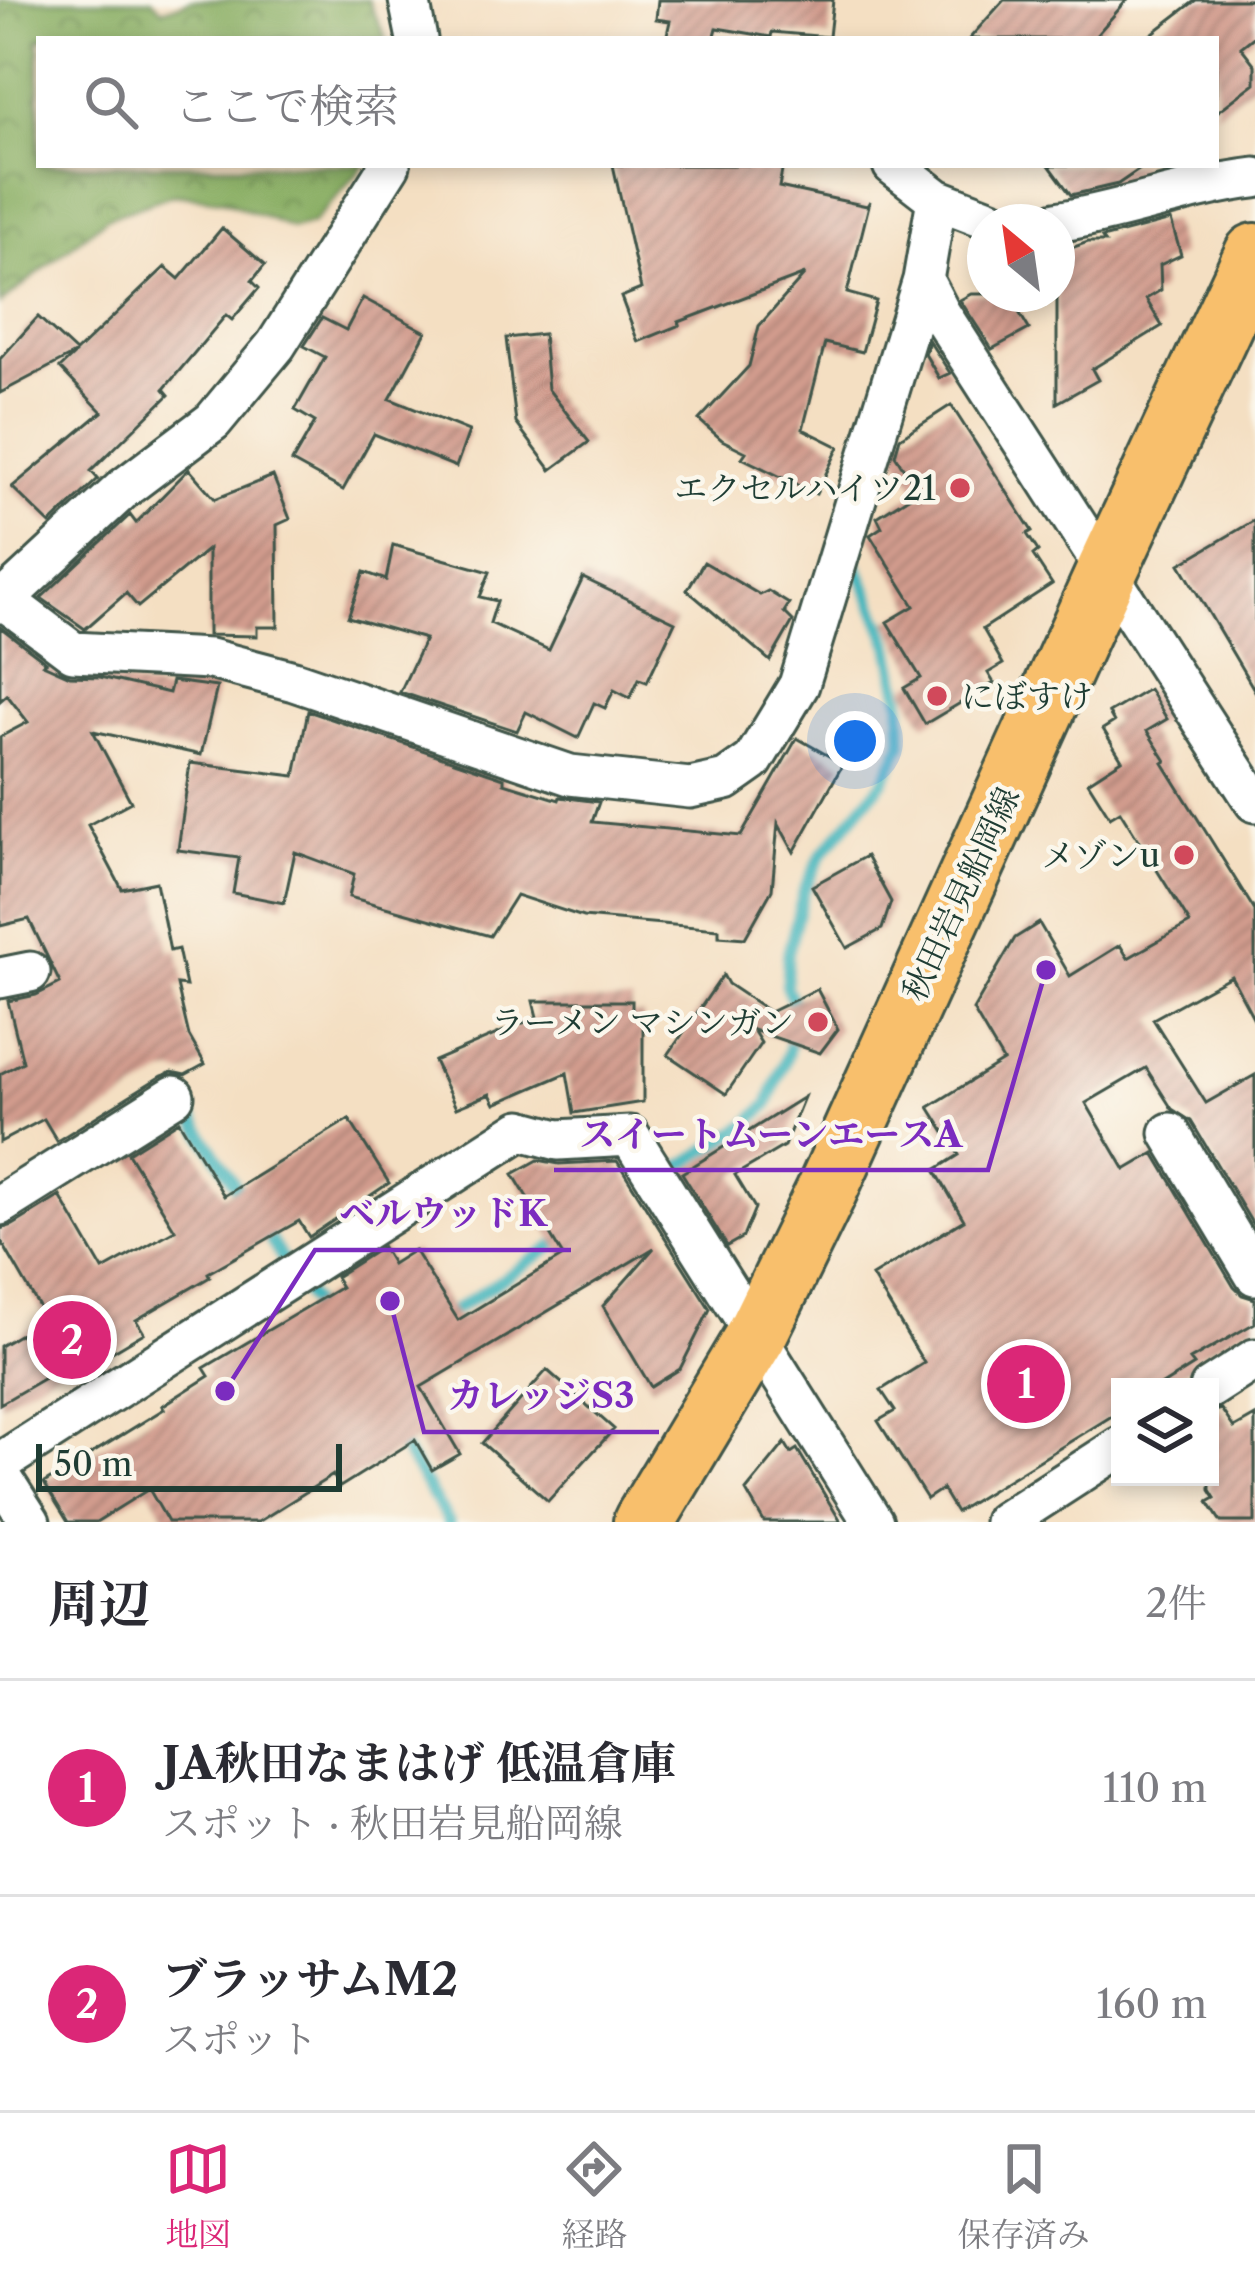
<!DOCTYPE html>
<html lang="ja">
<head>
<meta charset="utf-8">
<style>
  body { margin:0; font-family:"Libre Caslon Text","Noto Serif JP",serif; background:#f7f7f7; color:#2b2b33 }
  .controls { position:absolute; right:36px; bottom:36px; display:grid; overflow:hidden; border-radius:0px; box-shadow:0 6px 18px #0003 }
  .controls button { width:108px; height:108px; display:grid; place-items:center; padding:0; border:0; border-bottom:3px solid #e1e1e2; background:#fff; color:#2b2b33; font:60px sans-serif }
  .compass { position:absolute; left:967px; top:204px; width:108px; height:108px; border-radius:50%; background:#fff; box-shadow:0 6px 18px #0003; rotate:331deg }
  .scale { position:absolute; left:36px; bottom:30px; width:306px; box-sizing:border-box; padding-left:12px; border:6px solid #1f3d34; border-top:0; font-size:33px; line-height:42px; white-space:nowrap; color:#1f3d34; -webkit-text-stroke:9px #fbf7ec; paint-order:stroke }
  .you { position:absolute; left:855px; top:741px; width:42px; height:42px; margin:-30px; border:9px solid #fff; border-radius:50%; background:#1a73e8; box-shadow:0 0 0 18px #1a73e833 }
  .badge { display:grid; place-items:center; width:78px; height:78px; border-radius:50%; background:#db2777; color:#fff; font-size:39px; font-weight:700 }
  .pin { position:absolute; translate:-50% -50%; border:6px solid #fff; box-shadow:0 3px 12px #0006 }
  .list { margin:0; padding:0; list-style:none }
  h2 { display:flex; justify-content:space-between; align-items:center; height:156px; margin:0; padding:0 48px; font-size:51px }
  h2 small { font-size:39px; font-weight:400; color:#7c7c81 }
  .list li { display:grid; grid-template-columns:78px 1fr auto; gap:36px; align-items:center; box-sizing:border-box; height:216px; padding:0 48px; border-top:3px solid #e1e1e2 }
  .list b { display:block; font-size:45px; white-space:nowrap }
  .list p { margin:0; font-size:39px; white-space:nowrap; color:#7c7c81 }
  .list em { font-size:39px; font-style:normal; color:#7c7c81 }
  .icon { flex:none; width:66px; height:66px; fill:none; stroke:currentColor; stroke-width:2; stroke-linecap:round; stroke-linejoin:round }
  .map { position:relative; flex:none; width:1255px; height:1522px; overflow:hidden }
  .search { position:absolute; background:#fff; box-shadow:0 6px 18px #0003; left:36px; right:36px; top:36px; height:132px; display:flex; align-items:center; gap:30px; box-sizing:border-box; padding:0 42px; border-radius:0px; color:#7c7c81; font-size:45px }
  .sheet { height:588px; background:#fff }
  nav { display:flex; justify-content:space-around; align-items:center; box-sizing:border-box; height:168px; border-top:3px solid #e1e1e2; background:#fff; font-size:33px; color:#7c7c81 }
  nav a { display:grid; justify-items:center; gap:6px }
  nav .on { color:#db2777 }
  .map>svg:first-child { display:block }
  .forest { fill:url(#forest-crowns); stroke:#54764c; stroke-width:3 }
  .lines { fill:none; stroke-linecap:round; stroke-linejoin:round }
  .stream { stroke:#45b5bc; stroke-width:12 }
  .building { fill:url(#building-hatch) }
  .street-casing { stroke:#3f5549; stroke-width:45 }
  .primary-casing { stroke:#3f5549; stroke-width:66 }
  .street { stroke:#fff; stroke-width:39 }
  .primary { stroke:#f8bf6c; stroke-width:60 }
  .poi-dot { fill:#d1495b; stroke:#fbf7ec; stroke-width:4.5 }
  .labels { text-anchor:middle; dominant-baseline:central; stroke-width:9; stroke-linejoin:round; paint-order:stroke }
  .poi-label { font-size:33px; fill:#1f3d34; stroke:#fbf7ec; text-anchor:end }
  .street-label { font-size:33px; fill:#1f3d34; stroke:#fbf7ec }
  .leader { fill:none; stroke:#7b2cbf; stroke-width:4.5 }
  .callout-dot { fill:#7b2cbf; stroke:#fbf7ec; stroke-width:4.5 }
  .callout-label { font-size:36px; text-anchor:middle; font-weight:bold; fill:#7b2cbf; stroke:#fbf7ec; stroke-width:9; stroke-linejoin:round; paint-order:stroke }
</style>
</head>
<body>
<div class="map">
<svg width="1255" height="1522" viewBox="0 0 1255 1522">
  <defs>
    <pattern id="forest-crowns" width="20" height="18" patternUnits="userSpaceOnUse" patternTransform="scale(3)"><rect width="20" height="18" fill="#89ae63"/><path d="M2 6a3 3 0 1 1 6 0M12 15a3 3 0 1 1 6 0" fill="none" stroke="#6f8f52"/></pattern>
    <pattern id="building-hatch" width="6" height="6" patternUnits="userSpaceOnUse" patternTransform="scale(3)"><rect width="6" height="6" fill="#d19b8d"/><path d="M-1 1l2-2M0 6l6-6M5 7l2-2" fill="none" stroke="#a98074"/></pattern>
  </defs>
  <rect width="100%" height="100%" fill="#fbf7ec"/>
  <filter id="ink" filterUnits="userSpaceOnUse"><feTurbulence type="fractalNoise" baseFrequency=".00833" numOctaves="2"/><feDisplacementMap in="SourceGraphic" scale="24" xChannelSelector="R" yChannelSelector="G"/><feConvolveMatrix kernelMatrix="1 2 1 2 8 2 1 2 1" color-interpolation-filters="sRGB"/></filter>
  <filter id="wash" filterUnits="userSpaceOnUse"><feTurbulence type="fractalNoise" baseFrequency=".004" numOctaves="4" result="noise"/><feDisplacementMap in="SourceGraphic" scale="48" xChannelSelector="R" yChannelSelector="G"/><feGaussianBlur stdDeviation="2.7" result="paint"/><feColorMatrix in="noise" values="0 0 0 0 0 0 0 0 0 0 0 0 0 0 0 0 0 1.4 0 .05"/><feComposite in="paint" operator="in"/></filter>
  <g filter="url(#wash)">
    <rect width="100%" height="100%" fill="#f4dfc2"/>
    <path class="forest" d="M0,0H152L162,10L192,0H368L386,39H39V165H365L313,223L292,228L222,200L174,194L106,218L0,304Z"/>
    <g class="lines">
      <path class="stream" d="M185,1106L245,1201
        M668,1174L748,1124L768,1104L788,1053L796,1009L786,987L788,953L804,890L822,854L884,780L902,744L901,701L890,646L858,567
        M263,1228L284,1262
        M302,1287L321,1317
        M442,1318L566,1238
        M395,1436L449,1522"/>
    </g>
    <g id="blocks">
      <path class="building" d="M658,0H833L829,37L772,32L771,37L717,28L714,39H666L670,21L656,19Z
        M1004,0H1127L1093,39H969Z
        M1196,0H1255V36L1241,47L1255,65V83L1216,113V39H1145Z
        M613,165H783L779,187L867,206L870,201L847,293L876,301L862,352L825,343L803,429L839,447L816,494L742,458L746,452L722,440L699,420L749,366L759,326L805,274L679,322L680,325L638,342L621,297L641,289Z
        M1049,165H1146L1118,184L1071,195Z
        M1171,220L1181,255L1160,265L1161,290L1146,299L1162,326L1092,369L1098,380L1057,403V253L1088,242H1105L1102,238Z
        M222,228L265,265L252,281L259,288L232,320L226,315L164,389L169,395L91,471L98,479L50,524L12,487L102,412L60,368L76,353L0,393V359L38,317L76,352L165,267L179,279Z
        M971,294H1008L1029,329L992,349L960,300Z
        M363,298L426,332L390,399L469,431L456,467L374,434L343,490L292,462L315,422L295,410L325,357L304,346L322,318L346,330Z
        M543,334L548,389L589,442L551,470L516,423L506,338Z
        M929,341L950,373L939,378L925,354Z
        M951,405L1032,531L1027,534L1038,551L1033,555L1052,584L983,629L1003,664L988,673L994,683L925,724L904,688L921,678L887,622L914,606L870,535L882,527L877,517L918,491L895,455L900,438Z
        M189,469L215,499L273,476L290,519L277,525L278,627H257V636L208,635V549L138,607L126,593L85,629L41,598L130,515L136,523Z
        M1255,520V691L1180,564Z
        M393,545L490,572L480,597L497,601L490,623L549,650L583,578L675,622L647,682L639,679L630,698L614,690L605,708L594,703L578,738L526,712L517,731L400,692L425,639L348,617L364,572L386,580Z
        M704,562L760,595L768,591L789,604L784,612L793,621L770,661L687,590Z
        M0,627L46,662L43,664L70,676L100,677L169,693L172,681L217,687L201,755L93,731L131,802L88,825L122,889L156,882L170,951L178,949L186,986L177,985L189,1036L205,1064L185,1075L172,1072L161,1076L57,1141L44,1119L0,1142V1074L23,1062L8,1001L36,995L60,983L29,919L0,926V737L28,722L7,695L0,701Z
        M1149,689L1167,719L1147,731L1166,761L1163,763L1255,911V1021L1231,976L1153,1019L1206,1103L1255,1075V1228L1191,1121L1172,1109L1146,1068L1086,1103L1125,1170L1154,1153L1234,1287L1242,1295L1255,1299V1323L1190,1360L1194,1365L1159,1387H1120V1411L956,1512L942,1489L927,1499L878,1421L895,1411L881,1390L924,1363L872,1276L964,1220L935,1170L959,1155L929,1107L1003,1061L973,1010L1015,938L1039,923L1070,976L1120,945L1128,958L1190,923L1120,811L1110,817L1088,782L1122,760L1103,729L1114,722L1109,713Z
        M308,711L504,778V783L559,800L560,797L599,802L592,822L741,836L797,738L843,764L794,852L778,823L772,890L745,938L719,936V929L583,917L516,895L490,936L349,897L354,874L295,852L284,903L233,893L239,858L178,850L190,763L295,776Z
        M866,856L891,902L882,929L847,948L812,886Z
        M723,975L728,984L770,1012L817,989L838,1029L820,1053L753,1030L761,1043L726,1094L668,1055Z
        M533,1001H632V1015H643V1102L574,1113L567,1073L495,1104L490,1094L456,1108L434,1061L537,1017Z
        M804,1097L784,1146L735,1175L755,1208L743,1237L727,1246L682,1173Z
        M349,1119L389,1183L309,1237L299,1221L208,1273L210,1277L136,1320L144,1333L102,1358L96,1348L0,1404V1346L46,1319L0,1239V1229L13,1225L60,1196L103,1270L175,1230L128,1153L179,1121L224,1196Z
        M538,1160L559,1164L617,1161L710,1309L680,1369L651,1387L603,1306L654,1248L421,1387L460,1454L432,1470L415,1440L340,1487L333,1475L258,1522H168L149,1489L96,1522H68L44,1483L164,1409L162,1406L209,1376L204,1368L341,1287L335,1277L382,1247L392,1264L414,1250L458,1320L563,1256L513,1174Z
        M547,1370L614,1429L548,1501L482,1443Z
        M1221,1409L1234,1428L1255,1416V1522H1221L1208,1502L1215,1498L1210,1490V1412Z
        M785,1443L791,1453L797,1449L841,1522H764L746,1491Z"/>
    </g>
  </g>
  <g filter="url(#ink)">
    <use href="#blocks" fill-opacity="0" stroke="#3f5549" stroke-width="3"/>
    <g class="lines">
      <g class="street-casing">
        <path id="street" d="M409,0L417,39
          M893,165L937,199L997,222
          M1056,222C1124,212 1187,186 1255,178
          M923,280L940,313L1255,802
          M4,600L73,652L210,659L294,681L570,775L690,788L726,780L753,761L799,685L923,280L937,199
          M0,603L123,489L213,421L276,345L390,165
          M0,978L30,972
          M1170,1133L1255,1275
          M0,1205L174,1096
          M1210,1388L1255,1359
          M0,1463L521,1130L558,1140L630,1136L873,1522
          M0,1475L30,1522
          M1004,1522L1120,1447"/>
      </g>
      <g class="primary-casing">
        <path id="primary" d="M644,1522L756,1335L826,1192L1107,571L1255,254"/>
      </g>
      <use href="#street" class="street"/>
      <use href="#primary" class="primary"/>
    </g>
  </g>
  <g class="poi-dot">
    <circle cx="960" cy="488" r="12"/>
    <circle cx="937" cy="696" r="12"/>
    <circle cx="1184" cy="855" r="12"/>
    <circle cx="818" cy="1022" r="12"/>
  </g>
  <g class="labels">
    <g class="poi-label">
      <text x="936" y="488">エクセルハイツ21</text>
      <text x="961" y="696" text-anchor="start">にぼすけ</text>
      <text x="1160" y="855">メゾンu</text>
      <text x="794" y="1022">ラーメン マシンガン</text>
    </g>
    <g class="street-label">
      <text transform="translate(961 894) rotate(-65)">秋田岩見船岡線</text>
    </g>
  </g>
  <path class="leader" d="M1046 970L988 1170H554M225 1391L315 1250H571M390 1301L424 1432H659"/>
  <g class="callout-dot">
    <circle cx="1046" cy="970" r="12"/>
    <circle cx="225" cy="1391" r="12"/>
    <circle cx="390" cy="1301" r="12"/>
  </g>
  <g class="callout-label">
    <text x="771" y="1147">スイートムーンエースA</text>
    <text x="443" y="1226">ベルウッドK</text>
    <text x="541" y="1408">カレッジS3</text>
  </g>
</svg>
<div class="controls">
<button><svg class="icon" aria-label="layers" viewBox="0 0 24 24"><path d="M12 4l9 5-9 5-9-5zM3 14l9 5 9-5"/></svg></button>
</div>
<svg class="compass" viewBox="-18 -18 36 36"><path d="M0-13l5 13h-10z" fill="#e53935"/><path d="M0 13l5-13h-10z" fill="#7c7c81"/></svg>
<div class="scale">50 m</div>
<div class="you"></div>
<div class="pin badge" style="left:1026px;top:1384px">1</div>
<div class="pin badge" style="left:72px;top:1340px">2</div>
<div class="search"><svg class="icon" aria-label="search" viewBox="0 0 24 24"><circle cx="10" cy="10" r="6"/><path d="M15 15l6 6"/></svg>ここで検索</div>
</div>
<section class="sheet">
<h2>周辺<small>2件</small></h2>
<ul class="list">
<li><span class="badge">1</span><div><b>JA秋田なまはげ 低温倉庫</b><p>スポット · 秋田岩見船岡線</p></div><em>110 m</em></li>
<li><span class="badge">2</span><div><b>ブラッサムM2</b><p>スポット</p></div><em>160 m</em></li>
</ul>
</section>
<nav>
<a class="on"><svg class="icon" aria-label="map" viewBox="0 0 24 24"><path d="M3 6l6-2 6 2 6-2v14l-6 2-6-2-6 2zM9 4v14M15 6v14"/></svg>地図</a>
<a><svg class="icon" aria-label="directions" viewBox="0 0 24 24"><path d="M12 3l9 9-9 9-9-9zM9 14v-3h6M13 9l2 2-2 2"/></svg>経路</a>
<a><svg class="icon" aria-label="saved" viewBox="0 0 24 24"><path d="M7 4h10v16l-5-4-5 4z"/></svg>保存済み</a>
</nav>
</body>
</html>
